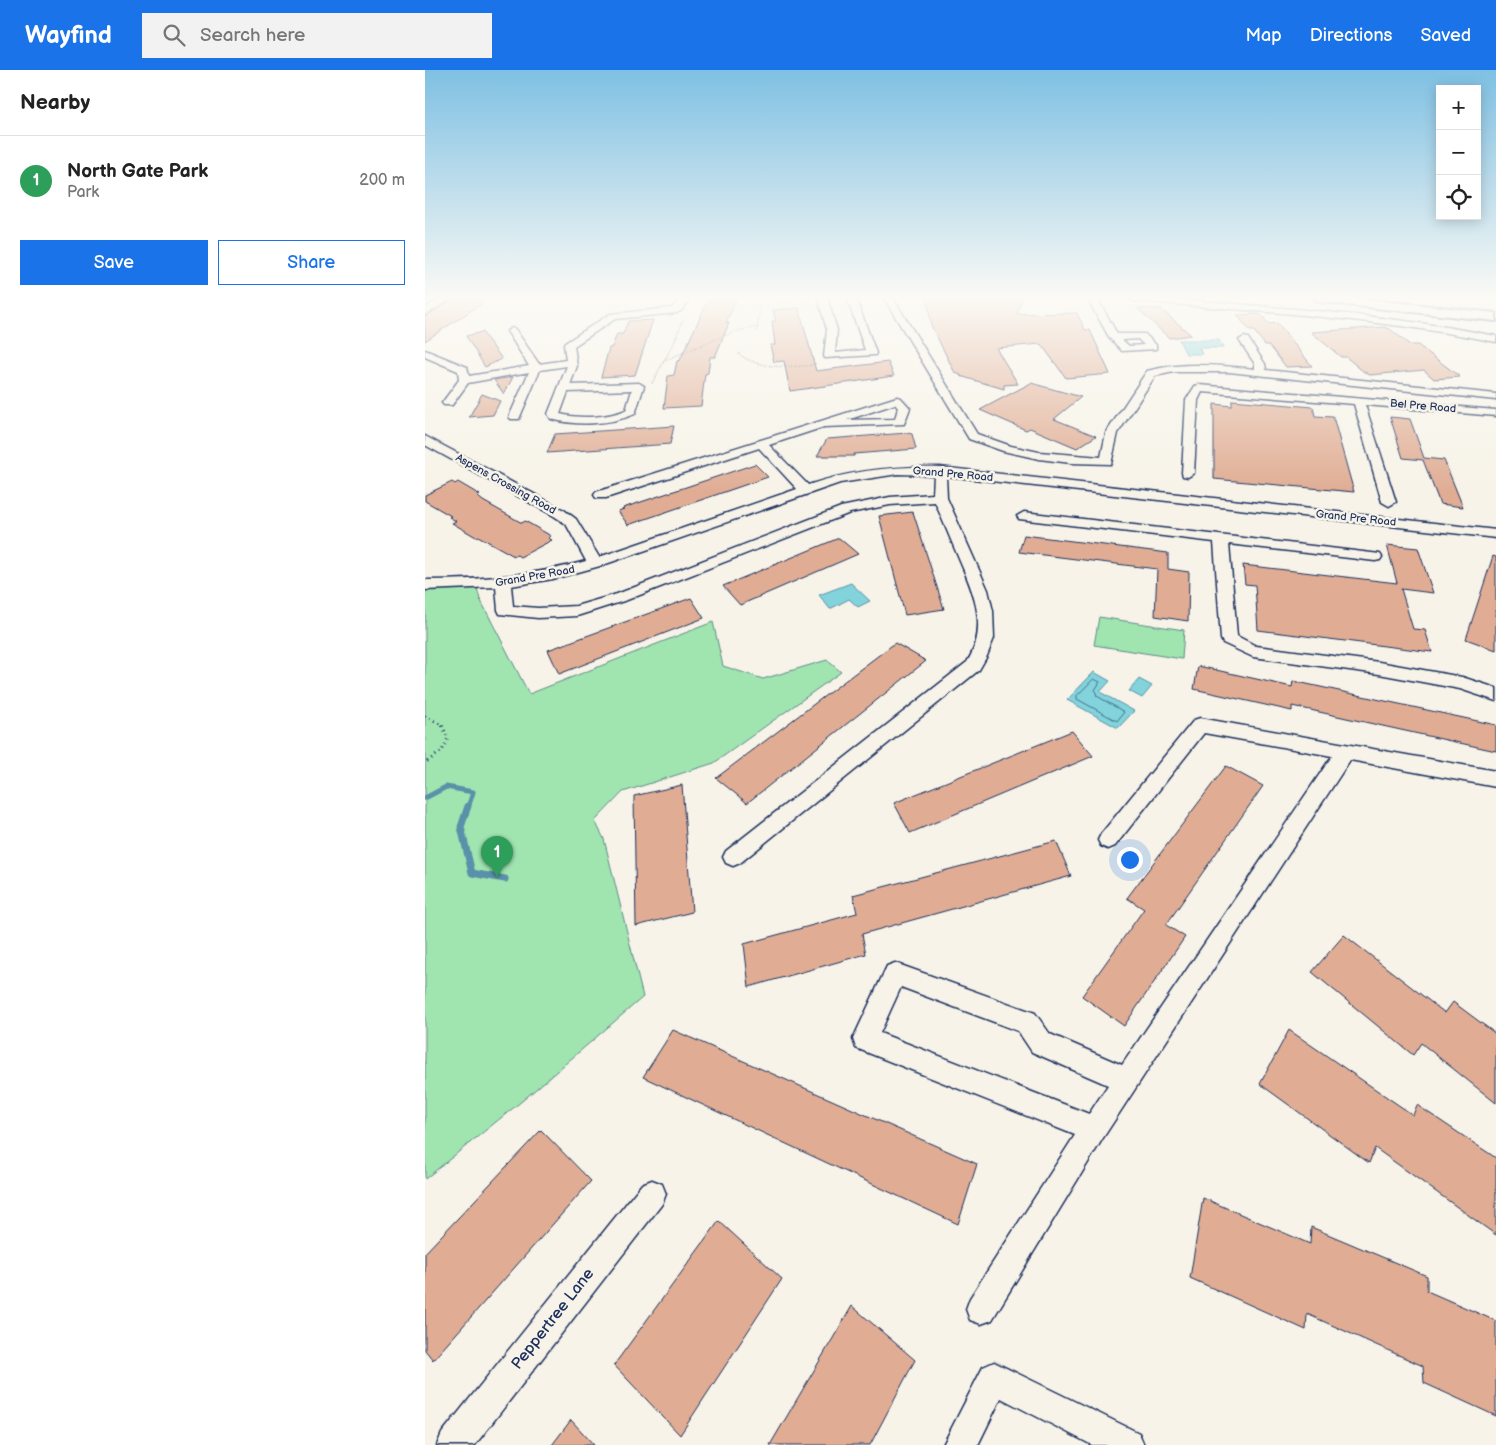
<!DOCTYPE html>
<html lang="en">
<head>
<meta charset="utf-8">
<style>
  body { margin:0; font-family:"Balsamiq Sans",sans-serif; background:#f2f2f2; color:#222 }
  .controls { position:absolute; right:15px; top:15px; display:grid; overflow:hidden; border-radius:0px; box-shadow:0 2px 12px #0003 }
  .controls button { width:45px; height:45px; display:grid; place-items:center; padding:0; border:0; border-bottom:1px solid #e0e0e0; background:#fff; color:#222; font:25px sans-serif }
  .you { position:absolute; left:704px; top:789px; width:18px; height:18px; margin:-12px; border:4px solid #fff; border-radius:50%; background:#1a73e8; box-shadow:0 0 0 8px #1a73e833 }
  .badge { display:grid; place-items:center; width:32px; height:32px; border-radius:50%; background:#1a73e8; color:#fff; font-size:16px; font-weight:700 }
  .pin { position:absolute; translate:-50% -41px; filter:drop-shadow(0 1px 2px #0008) }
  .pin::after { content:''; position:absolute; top:26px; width:18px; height:15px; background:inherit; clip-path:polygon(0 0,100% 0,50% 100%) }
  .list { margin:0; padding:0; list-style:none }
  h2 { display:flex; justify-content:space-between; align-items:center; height:65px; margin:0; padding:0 20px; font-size:21px }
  h2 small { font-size:16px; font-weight:400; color:#767676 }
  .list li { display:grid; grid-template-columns:32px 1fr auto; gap:15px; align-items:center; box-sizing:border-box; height:90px; padding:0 20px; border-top:1px solid #e0e0e0 }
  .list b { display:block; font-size:19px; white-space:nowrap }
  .list p { margin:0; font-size:16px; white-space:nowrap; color:#767676 }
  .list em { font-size:16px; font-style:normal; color:#767676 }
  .actions { display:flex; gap:10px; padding:15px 20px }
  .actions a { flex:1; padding:11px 0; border:1px solid #1a73e8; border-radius:0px; text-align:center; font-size:18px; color:#1a73e8 }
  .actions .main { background:#1a73e8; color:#fff }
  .icon { flex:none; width:28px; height:28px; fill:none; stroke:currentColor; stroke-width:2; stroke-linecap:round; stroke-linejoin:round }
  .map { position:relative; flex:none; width:1071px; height:1375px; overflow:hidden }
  header { display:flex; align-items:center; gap:30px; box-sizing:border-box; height:70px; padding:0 25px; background:#1a73e8; color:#fff }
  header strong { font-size:24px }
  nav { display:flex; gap:28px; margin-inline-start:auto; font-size:18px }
  .search { width:350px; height:45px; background:#f2f2f2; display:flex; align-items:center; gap:12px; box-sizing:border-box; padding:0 18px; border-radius:0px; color:#767676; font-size:19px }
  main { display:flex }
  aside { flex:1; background:#fff }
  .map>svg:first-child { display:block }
  .green { fill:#a0e4b0; stroke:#5e8a87 }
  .water { fill:#82d3db; stroke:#5991a9 }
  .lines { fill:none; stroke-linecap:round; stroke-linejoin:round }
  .shore { stroke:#447190; stroke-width:1 }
  .stream-far1 { stroke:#5991a9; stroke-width:5 }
  .stream { stroke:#5991a9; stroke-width:7 }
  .building { fill:#e0ad94; stroke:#1b2f5e }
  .minor-casing { stroke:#1b2f5e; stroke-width:3 }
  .major-casing { stroke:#1b2f5e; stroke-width:4 }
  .path-far1 { stroke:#1b2f5e; stroke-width:2; stroke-dasharray:0.5 2; stroke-linecap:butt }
  .path { stroke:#1b2f5e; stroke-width:3; stroke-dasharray:1 4; stroke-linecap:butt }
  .minor { fill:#f7f3e8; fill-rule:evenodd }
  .major { fill:#f7f3e8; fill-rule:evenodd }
  .labels { text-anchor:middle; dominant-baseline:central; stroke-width:5; stroke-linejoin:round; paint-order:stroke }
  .far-street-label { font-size:11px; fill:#1b2f5e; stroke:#f7f3e8 }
  .near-street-label { font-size:16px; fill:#1b2f5e; stroke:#f7f3e8 }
</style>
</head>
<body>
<header>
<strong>Wayfind</strong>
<div class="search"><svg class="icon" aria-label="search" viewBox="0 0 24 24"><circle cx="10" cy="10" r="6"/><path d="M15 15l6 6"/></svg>Search here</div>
<nav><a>Map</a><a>Directions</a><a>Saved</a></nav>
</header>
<main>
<aside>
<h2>Nearby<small></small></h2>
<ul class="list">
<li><span class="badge" style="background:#2e9e5b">1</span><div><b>North Gate Park</b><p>Park</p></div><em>200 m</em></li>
</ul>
<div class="actions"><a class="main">Save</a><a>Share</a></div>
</aside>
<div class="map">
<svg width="1071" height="1375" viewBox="0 0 1071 1375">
  <rect width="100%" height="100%" fill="#f7f3e8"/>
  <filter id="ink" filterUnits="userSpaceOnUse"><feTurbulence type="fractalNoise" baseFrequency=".02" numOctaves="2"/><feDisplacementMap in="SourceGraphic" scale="10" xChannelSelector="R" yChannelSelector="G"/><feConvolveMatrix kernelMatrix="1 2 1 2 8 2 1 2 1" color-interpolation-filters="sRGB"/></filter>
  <g filter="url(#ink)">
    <path class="green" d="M0,515H51L55,529L104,624L288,552L298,596L338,609L402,590L416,602L289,693L198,722L170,751L179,769L218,927L97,1031L0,1109Z
      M674,547L759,560L757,589L669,575Z"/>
    <path class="water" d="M754,270H794L798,278H774L777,284H761Z
      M426,513L445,531L433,537L424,529L405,539L394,525Z
      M669,602L685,611L675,622L709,641L693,658L642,630Z
      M714,609L727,616L717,628L704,621Z"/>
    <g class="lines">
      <path class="shore" d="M669,609L675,612L670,620L672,626L699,642L692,651L652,629V626Z"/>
      <path class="stream-far1" d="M0,728L21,717L48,722L43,738"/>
      <path class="stream" d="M43,736L36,757L47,803L80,809"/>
    </g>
    <path class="building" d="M29,228H65L0,271V247Z
      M502,228H597L592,244L652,243L660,260H665L685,304L641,308L616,274L571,278L593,314L579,315V319L535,306L536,305L530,303L506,255Z
      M309,229V231H311L301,253H304L290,287H285L283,303L280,304L276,336L239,338L243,306L249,305L252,291L255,290L283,230Z
      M374,238L391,301L463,292L469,306L365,321L359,291L349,292L345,275H350L347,251H351L348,240Z
      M712,238L736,239L766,265L744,268Z
      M833,244L837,246L844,254L852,253L887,296L861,297L844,275H840L829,261H825L812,245Z
      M228,250L210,305L176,307L184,278L187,277L192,264H198L203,251Z
      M959,257L965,259L985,275H993L1035,307L1009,309L999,300L945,305L939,302L921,287H916L886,262Z
      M57,262L77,289L60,297L41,266Z
      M88,307L79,324L69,310Z
      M606,313L656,327L629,349L671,366L652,378L605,358L601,360L555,340Z
      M57,324L75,331L68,345L44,347Z
      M807,330L888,337L890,346L908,347L929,422L789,409V334L807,336Z
      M965,347L985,349L999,388L1019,390L1038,437L1015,434L998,390L978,388Z
      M249,356L245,374L122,383L130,364Z
      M482,363L487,364L491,379L429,384V386H392L402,369Z
      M330,394L343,407L203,455L193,441L199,439L198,438Z
      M27,412L30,414L33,412L55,425L52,426L58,431L97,453L100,451L126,466L123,468L127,470L95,487L92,485L89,486L53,466L51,467L27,453L31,451L24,447L26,446L0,431V425Z
      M488,442L519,539L480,545L454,446Z
      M599,465L743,483V499L764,502L763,551L730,546L732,499L594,482Z
      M414,468L433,484L315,535L298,516Z
      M962,475L993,478L1008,523L976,519L988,559L1000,560L1007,582L833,560L830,515L820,514L818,495L972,513Z
      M1068,486L1071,487V580L1041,569Z
      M266,528L279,548L134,604L123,580Z
      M470,573L501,591L322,733L291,708Z
      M773,596L867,617L868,611L1071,655V681L867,636V641L769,619Z
      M647,661L668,686L485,763L469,733Z
      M801,696L838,716L741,855L760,867L699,956L657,926L719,839L702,828Z
      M257,715L267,842L211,856L209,726Z
      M631,771L646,806L437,864L441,884L324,917L319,874L432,843L428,825Z
      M919,865L1020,943L1028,932L1071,964V1033L996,973L988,985L887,902Z
      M248,960L552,1094L533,1154L218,1007Z
      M864,960L988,1045L992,1035L1071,1088V1165L950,1078L944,1093L835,1014Z
      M116,1060L166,1111L8,1290L0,1280V1183Z
      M778,1128L885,1174L886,1157L1002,1206V1221L1071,1251V1346L999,1313L998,1296L882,1244L881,1260L765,1208Z
      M294,1151L357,1209L255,1365L189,1295Z
      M427,1236L490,1290L445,1375H345Z
      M146,1350L169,1375H127Z"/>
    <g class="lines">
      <g class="minor-casing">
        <path id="minor" d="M16,228H27L0,245V238Z
          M256,228H265L257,240L252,243L190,249L149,276L152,296L145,315L214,313L219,316L210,344C185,355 152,356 126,349L123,344L142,296L115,300L94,349H86L84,347L104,302L43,313L27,335H19L17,333L34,310L33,301L0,287V280L42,297L44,306L104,296L82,261L87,258L90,259L114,294L141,290L139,275L140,273L185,244L247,238ZM207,320L201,340C182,348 154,349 135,344L143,322Z
          M393,228H402L412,260L410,283L440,280L422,228H431L451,283L450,285L400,288L399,286L402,260Z
          M459,228H468L552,364L586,376L614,382L676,387L681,363L722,301C757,292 795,295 830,299V294L814,270L819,267L823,268L840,294L841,300L1071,324V330L804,302H749L730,306L693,363L686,394L646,393L614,389L578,381L544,369Z
          M665,228H675V233L692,264H720L731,275V279L697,281L684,267L665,233ZM713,269L719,275L704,276L697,270Z
          M705,228C752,228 798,233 845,237C921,243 996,251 1071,266V272C952,248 830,241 709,231Z
          M774,315L1071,340V346L940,335L971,432L964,436L957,432L929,334L777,322L773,330L769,403L763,407L758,406L757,403L761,330L770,316Z
          M472,327L476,328L485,338L479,354L399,357L344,375L383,415C427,400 469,396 515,397L1071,460V468L521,406L522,428L563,520L568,541L569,568L562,586L554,600L315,793L308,796L301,793L298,787L301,781L542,592C564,558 549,523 534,489C526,470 518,451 510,432L465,435L425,443L202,530L152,546L113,548L75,544L73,540L71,517L0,520V510C55,510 108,506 161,491L141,454L129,446L0,375V366L139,440L151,449L174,487L372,419L334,378L181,428H171L169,425L171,422ZM470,334L473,338L470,349L422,350ZM473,404L509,405L508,424L465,427L416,437L192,524L151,536L113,538L88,536L86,516L128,509L175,496L415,413Z
          M599,442L955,484L957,487L955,490L950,491L804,474L812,566L831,576L954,592L1037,607L1071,618V631L1035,619L954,604L828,587L798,573L796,569L789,472L594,449L592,446Z
          M775,648L1071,701V717L925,690L678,1068L567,1250L556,1254L545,1250L541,1239L545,1228L650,1065L431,978L428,969L462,896L470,893L610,943L625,964L697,995L907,686L779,663L690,776L683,779L676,776L673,770L676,764L769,650ZM476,917L593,961L607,982L683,1015L664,1044L455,963Z
          M227,1110L237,1114L241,1124L237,1134L50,1375H12L17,1363L217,1114Z
          M569,1292L714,1363L719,1375H667L576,1328L553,1375H518L558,1297Z"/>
      </g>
      <g class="major-casing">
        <path id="major" d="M889,228H931L1071,243V251L895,232Z"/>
      </g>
      <path class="path-far1" d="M337,234L385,232
        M332,261L336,230
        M314,284C334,300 366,297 390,295V292
        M238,291L311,261L333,257
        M227,313L249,273L258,249"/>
      <path class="path" d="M0,646L17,655L23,668L17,681L0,693"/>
      <use href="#minor" class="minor"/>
      <use href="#major" class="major"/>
    </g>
  </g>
  <linearGradient id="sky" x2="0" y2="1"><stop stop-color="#7fc0e3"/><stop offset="0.54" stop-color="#fbfaf5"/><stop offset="1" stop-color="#fbfaf5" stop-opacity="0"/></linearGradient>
  <rect width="1071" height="421" fill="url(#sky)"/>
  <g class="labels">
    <g class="far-street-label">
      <text transform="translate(998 336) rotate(5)">Bel Pre Road</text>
      <text transform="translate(528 404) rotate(5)">Grand Pre Road</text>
      <text transform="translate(81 414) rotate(29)">Aspens Crossing Road</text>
      <text transform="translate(931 448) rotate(6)">Grand Pre Road</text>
      <text transform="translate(110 506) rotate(-10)">Grand Pre Road</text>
    </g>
    <g class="near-street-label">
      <text transform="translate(128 1249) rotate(-52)">Peppertree Lane</text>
    </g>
  </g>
</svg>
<div class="controls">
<button>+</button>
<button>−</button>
<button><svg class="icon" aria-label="locate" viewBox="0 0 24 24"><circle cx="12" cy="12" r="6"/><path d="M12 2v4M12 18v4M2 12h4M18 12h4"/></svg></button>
</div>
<div class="you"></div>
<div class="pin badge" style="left:72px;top:807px;background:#2e9e5b">1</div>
</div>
</main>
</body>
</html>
